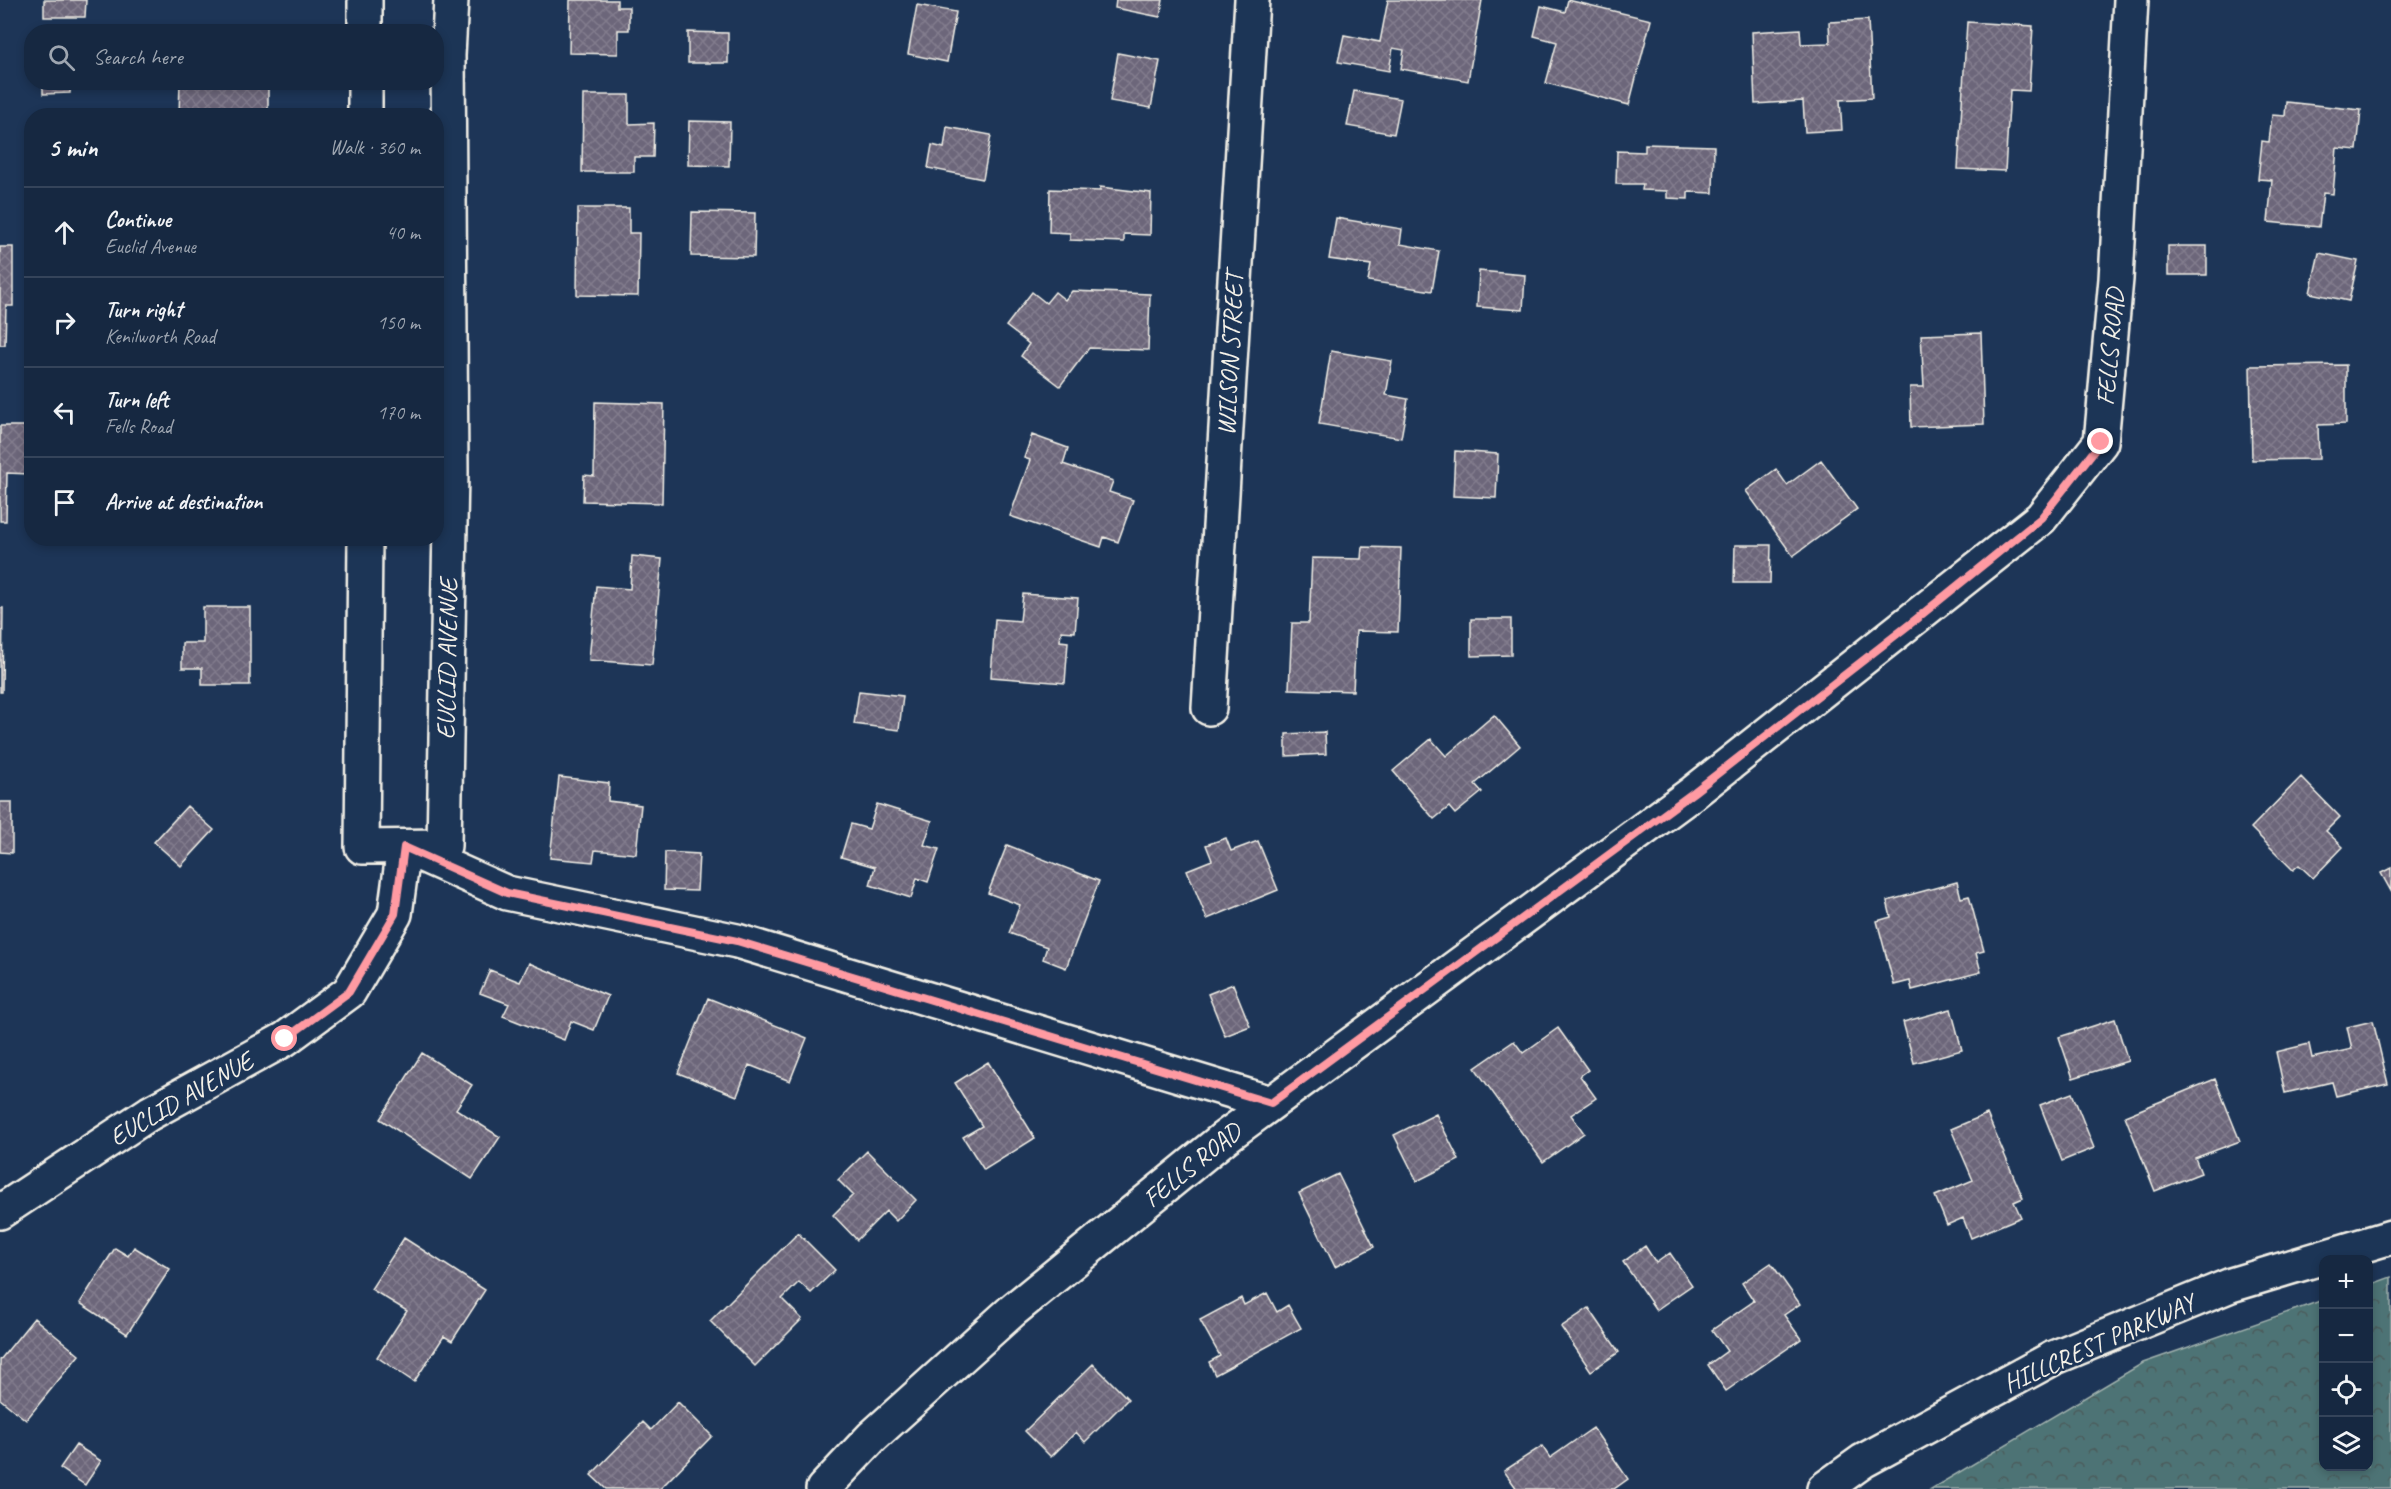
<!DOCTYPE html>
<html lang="en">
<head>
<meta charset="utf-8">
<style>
  body { margin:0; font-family:Caveat,sans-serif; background:#23344c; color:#f1f3f6 }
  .controls { position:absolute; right:18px; bottom:18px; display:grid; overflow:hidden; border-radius:12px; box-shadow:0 3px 9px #0003 }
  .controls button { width:54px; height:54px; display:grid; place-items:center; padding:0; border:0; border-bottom:2px solid #35445a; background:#162841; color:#f1f3f6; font:30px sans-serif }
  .stop { position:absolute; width:18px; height:18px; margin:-14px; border:4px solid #ff9aa2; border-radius:50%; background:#fff }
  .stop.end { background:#ff9aa2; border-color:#fff; box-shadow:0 2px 6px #0008 }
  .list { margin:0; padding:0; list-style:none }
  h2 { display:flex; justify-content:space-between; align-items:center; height:78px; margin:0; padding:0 24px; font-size:26px }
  h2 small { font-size:20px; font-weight:400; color:#9ea6b1 }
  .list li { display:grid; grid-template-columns:39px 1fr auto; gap:18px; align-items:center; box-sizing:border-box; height:90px; padding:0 24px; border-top:2px solid #35445a }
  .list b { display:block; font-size:22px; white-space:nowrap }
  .list p { margin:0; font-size:20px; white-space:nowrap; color:#9ea6b1 }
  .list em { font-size:20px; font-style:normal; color:#9ea6b1 }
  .icon { flex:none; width:33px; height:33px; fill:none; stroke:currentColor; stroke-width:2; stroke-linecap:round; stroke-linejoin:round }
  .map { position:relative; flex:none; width:2391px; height:1489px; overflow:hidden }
  .search { position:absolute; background:#162841; box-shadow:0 3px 9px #0003; left:24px; top:24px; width:420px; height:66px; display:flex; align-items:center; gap:15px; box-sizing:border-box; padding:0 21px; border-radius:24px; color:#9ea6b1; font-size:22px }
  .panel { position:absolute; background:#162841; box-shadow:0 3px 9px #0003; left:24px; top:108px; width:420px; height:438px; border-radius:24px }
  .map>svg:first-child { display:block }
  .forest { fill:url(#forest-crowns); stroke:#a1b2ae; stroke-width:1.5 }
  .building { fill:url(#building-cross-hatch); stroke:#f4f1e8; stroke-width:1.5 }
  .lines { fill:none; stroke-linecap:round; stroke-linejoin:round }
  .street-casing { stroke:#f4f1e8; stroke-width:38 }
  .street { stroke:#1d3557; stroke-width:33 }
  .route { stroke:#ff9aa2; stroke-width:8 }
  .labels { text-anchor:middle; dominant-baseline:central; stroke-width:4.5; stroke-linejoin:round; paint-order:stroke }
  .street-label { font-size:26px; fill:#f4f1e8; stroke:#1d3557 }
</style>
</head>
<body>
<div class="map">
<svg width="2391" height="1489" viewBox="0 0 2391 1489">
  <defs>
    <pattern id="forest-crowns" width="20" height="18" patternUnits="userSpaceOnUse" patternTransform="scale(1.5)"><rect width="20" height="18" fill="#4e7374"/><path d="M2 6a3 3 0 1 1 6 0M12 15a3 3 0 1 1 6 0" fill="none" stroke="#4b5b5b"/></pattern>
    <pattern id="building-cross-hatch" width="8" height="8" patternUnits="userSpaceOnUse" patternTransform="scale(1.5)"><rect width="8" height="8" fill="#6c667a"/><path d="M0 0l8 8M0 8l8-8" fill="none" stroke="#827c8d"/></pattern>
  </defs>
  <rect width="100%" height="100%" fill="#1d3557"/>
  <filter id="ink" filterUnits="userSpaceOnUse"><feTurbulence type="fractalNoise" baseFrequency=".0167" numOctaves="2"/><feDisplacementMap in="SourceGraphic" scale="12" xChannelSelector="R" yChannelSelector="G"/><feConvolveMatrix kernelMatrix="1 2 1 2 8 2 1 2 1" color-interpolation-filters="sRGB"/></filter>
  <g filter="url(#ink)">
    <path class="forest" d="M2391,1277V1489H1931L2143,1363L2323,1300L2324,1466H2368L2369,1285Z"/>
    <path class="building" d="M44,0H86L85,17H44Z
      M570,0H617V7H629V30H618V54L569,53Z
      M1116,0H1163L1160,17L1115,8Z
      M1388,0H1482L1468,81L1401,69L1404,50L1393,48L1389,71L1338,62L1344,35L1380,42Z
      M1568,0L1651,20L1629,105L1546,83L1557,42L1534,36L1541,6L1565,12Z
      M917,5L956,12L947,62L908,54Z
      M1868,20L1872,98L1840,100L1842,130L1805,132L1803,101L1755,104L1752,32L1800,29L1801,44L1830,43L1829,22Z
      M1967,22L2033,26L2029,91L2010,90L2005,171L1958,169Z
      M688,32L728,33V63H688Z
      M1118,53L1160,61L1151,108L1110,101Z
      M43,82H70V93L43,94Z
      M180,82H248V86H268V116H179Z
      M1354,91L1401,99L1394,134L1347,126Z
      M583,95H629V124L654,123L653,157H634V172H582Z
      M2286,102L2361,110L2357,150L2337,148L2333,194L2323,193L2319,227L2268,222L2272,180L2258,179L2262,141L2269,142L2272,115L2285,116Z
      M689,121L730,122L729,166L688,165Z
      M947,127L991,135L983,179L928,168L932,145L944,148Z
      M1645,144L1714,146L1713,193L1688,192V199L1667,198V191L1642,190L1643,184H1616L1617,151L1645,152Z
      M1100,187L1151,193L1150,235L1124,234V242L1070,240V233L1049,232L1050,189L1100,191Z
      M578,208H629V233H639L638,296L577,295Z
      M692,212L755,213L754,257L691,256Z
      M1336,218L1402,229L1400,244L1439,251L1432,291L1368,281L1371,265L1329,259Z
      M2168,246H2207V275H2168Z
      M0,247H13V306H6L5,345H0Z
      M2319,253L2358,261L2349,301L2310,293Z
      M1479,271L1525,275L1523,310L1477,307Z
      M1072,291L1150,294L1148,350L1089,348L1060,386L1021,356L1029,344L1006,326L1032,292L1046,303L1055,292L1065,300Z
      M1981,333L1984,424L1911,427L1910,387H1924L1921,335Z
      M1331,351L1392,361L1386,395L1408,399L1401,438L1319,424Z
      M2346,365V424L2318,425L2319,459L2252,460L2250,366Z
      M595,402L664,404L662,503L583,501L584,475L594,476Z
      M0,426H28L29,474L7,473L6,521H0Z
      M1032,435L1068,448L1063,464L1113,481L1109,492L1133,500L1118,542L1104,537L1101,547L1010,516L1030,460L1024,458Z
      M1455,451L1498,454L1496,498L1453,496Z
      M1821,460L1857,509L1793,556L1746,491L1776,469L1787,485Z
      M1735,545H1771L1770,583H1734Z
      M1362,547L1401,548L1398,632L1356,631L1353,691L1289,689L1292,623H1309L1312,558L1361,559Z
      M632,556L662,559L652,665L589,660L596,586L630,589Z
      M1023,594L1078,598L1075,632L1061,631L1060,641L1068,642L1065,683L991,677L995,619L1020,621Z
      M203,607H250V685H202V668H182V643H203Z
      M0,608H3L2,692H0Z
      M1471,619H1511V655L1471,656Z
      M859,691L903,696L899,730L854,724Z
      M1494,715L1520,746L1475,784L1482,792L1455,814L1449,807L1434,819L1393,771L1431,739L1446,756Z
      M1325,732L1326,754L1286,756V734Z
      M559,777L609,783L608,801L641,805L636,854L595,850L593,862L550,858Z
      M2301,777L2340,817L2326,831L2343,847L2313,878L2299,865L2293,870L2251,828Z
      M0,802H12V853L0,852Z
      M877,804L932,821L924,845L939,849L928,882L917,878L911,898L870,885L875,867L841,857L851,824L869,829Z
      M187,806L214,830L181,866L154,842Z
      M1226,838L1231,851L1258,841L1278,890L1207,919L1187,870L1212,860L1206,845Z
      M1007,845L1099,881L1066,968L1043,959L1047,947L1009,933L1020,905L988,893Z
      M665,852L699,854L697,891L664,890Z
      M2391,868V891L2381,873Z
      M1957,882L1961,898L1969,896L1984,951L1976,953L1981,972L1912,990L1910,981L1894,985L1877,921L1891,917L1887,901Z
      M529,963L608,996L594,1030L571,1021L564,1040L503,1016L509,1004L480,993L490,970L520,982Z
      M1233,984L1250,1026L1225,1036L1208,994Z
      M708,998L807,1038L790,1081L749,1065L737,1096L678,1073Z
      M1951,1009L1962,1050L1914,1063L1903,1022Z
      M2115,1019L2128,1061L2073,1078L2059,1037Z
      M2373,1021L2388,1084L2336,1096L2332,1082L2285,1093L2276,1052L2309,1044L2312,1058L2352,1049L2347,1027Z
      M1558,1028L1588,1070L1580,1076L1596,1098L1571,1115L1584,1133L1543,1162L1475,1068L1514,1041L1523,1053Z
      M422,1053L472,1085L456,1109L500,1137L472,1179L380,1119Z
      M988,1062L1035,1138L984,1170L963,1137L982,1126L955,1083Z
      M2215,1079L2240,1141L2195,1158L2201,1173L2155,1191L2125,1116Z
      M2072,1093L2094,1148L2062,1161L2040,1105Z
      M1436,1114L1459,1160L1417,1181L1394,1135Z
      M1987,1114L2023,1198L2014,1202L2021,1217L1971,1238L1963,1218L1947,1225L1935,1196L1973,1180L1951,1129Z
      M867,1151L916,1200L896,1221L886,1211L857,1240L833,1215L853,1195L838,1180Z
      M1338,1174L1374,1247L1335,1267L1299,1193Z
      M798,1233L835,1270L811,1293L799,1282L782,1299L802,1319L755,1366L710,1321Z
      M404,1238L485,1290L452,1341L444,1336L414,1382L377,1357L407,1311L371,1289Z
      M1645,1246L1656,1263L1670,1253L1692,1285L1656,1310L1623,1262Z
      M134,1247L170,1269L127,1334L80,1303L115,1248L128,1256Z
      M1771,1263L1800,1304L1784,1315L1801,1339L1726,1391L1708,1365L1727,1351L1712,1330L1754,1301L1742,1283Z
      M1267,1293L1277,1312L1288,1305L1301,1328L1215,1375L1209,1362L1220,1356L1200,1320L1241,1298L1244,1305Z
      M1589,1308L1619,1352L1591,1371L1561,1327Z
      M34,1318L79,1355L26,1420L0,1399V1360Z
      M1093,1364L1128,1399L1085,1442L1076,1432L1051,1457L1025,1431Z
      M678,1402L712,1436L660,1489H606L591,1475L643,1422L651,1430Z
      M1593,1428L1628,1479L1614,1489H1517L1504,1471L1542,1446L1550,1458Z
      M76,1445L101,1461L85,1485L60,1468Z"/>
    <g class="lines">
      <g class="street-casing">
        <path id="street" d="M365,0V32
          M365,82V116
          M365,538L362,847L444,846L451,472L448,55L451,0
          M1209,708L1252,0
          M411,850L507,893L737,941L1271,1103
          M0,1212L150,1113L285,1039L349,992L395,914L404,847
          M823,1489L872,1437L1012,1311L1224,1138L1694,792L2041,518L2101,442L2116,279L2131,0
          M1824,1489L1863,1461L2053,1358L2231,1285L2391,1237"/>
      </g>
      <use href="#street" class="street"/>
    </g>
  </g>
  <g class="lines" filter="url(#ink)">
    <path class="route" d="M285,1039L349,992L395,914L404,847L507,893L737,941L1271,1103L1694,792L1910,624L2041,518L2101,442"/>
  </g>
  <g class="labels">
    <g class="street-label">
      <text transform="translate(2110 347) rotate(-85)">FELLS ROAD</text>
      <text transform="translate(1230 354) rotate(-87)">WILSON STREET</text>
      <text transform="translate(447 659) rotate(-89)">EUCLID AVENUE</text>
      <text transform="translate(181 1099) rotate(-30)">EUCLID AVENUE</text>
      <text transform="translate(1192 1165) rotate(-39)">FELLS ROAD</text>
      <text transform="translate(2099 1343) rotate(-24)">HILLCREST PARKWAY</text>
    </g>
  </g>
</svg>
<div class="controls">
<button>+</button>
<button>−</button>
<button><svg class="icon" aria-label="locate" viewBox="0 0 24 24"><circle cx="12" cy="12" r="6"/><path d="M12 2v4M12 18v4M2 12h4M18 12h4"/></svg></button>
<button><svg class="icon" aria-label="layers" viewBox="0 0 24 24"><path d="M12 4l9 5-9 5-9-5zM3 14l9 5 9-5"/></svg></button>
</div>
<div class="stop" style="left:285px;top:1039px"></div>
<div class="stop end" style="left:2101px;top:442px"></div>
<div class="search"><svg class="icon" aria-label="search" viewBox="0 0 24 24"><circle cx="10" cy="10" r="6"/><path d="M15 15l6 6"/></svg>Search here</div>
<section class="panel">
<h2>5 min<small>Walk · 360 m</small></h2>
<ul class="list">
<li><svg class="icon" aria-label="ahead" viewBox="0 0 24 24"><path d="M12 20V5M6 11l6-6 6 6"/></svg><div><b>Continue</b><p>Euclid Avenue</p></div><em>40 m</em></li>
<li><svg class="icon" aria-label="right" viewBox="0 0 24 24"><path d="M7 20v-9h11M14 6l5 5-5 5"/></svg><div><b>Turn right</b><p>Kenilworth Road</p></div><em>150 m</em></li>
<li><svg class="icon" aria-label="left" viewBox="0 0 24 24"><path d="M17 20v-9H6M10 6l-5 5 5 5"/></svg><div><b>Turn left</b><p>Fells Road</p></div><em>170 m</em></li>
<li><svg class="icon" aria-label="arrive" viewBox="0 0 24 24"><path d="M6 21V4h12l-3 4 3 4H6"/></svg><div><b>Arrive at destination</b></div></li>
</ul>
</section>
</div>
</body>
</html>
